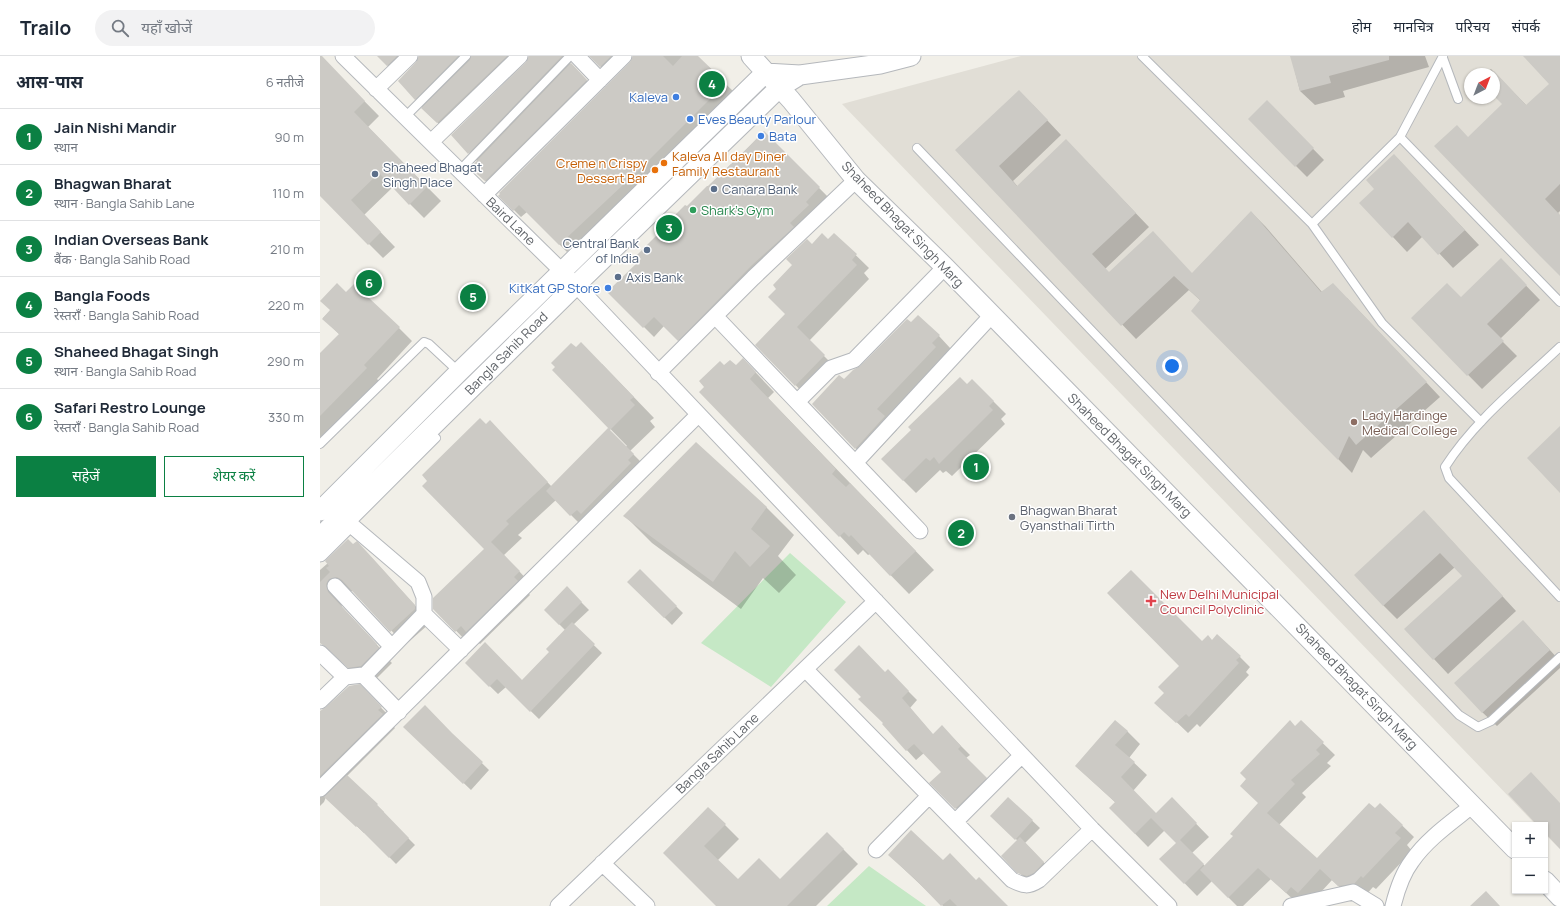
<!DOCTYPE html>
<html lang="hi">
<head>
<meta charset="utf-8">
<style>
  body { margin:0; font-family:Manrope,"Noto Sans Devanagari",sans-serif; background:#f2f2f3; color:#1f2937 }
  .controls { position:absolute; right:12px; bottom:12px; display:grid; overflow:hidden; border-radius:0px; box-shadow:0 1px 3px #0004 }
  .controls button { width:36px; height:36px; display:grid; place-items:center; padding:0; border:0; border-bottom:1px solid #e0e1e3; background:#fff; color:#1f2937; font:20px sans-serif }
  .compass { position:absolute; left:1144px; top:12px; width:36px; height:36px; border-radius:50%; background:#fff; box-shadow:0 1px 3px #0004; rotate:42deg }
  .you { position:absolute; left:852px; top:310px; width:14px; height:14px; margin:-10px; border:3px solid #fff; border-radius:50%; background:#1a73e8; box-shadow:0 0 0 6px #1a73e833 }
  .badge { display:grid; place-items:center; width:26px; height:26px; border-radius:50%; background:#0b8043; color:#fff; font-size:13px; font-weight:700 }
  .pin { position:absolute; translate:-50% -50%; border:2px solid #fff; box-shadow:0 1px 4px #0006 }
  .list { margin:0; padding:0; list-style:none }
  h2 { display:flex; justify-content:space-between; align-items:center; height:52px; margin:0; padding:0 16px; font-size:17px }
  h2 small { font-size:13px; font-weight:400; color:#747a83 }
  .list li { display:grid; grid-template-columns:26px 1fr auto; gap:12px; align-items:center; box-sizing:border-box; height:56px; padding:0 16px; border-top:1px solid #e0e1e3 }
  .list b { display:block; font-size:15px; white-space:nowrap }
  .list p { margin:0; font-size:13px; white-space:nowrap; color:#747a83 }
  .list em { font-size:13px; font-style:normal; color:#747a83 }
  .actions { display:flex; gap:8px; padding:12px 16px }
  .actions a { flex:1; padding:9px 0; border:1px solid #0b8043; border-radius:0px; text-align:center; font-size:14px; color:#0b8043 }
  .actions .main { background:#0b8043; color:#fff }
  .icon { flex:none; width:22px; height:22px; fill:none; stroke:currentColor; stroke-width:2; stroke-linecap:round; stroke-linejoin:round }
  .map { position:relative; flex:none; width:1240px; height:850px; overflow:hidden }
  header { display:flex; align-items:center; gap:24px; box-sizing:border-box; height:56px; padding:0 20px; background:#fff; border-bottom:1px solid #e0e1e3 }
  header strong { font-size:19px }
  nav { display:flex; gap:22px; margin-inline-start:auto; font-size:14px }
  .search { width:280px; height:36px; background:#f2f2f3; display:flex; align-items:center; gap:10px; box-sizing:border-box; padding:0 14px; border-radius:22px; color:#747a83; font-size:15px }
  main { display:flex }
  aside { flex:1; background:#fff }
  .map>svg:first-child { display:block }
  .education { fill:#e1ded6; fill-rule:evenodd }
  .green { fill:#c5e8c5 }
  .shadow { fill:#0003 }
  .building { fill:#cccac5 }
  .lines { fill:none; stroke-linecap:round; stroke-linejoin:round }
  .service-casing { stroke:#b5b8bc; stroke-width:10 }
  .minor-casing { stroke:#b5b8bc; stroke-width:17 }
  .tertiary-casing { stroke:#b5b8bc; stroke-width:21 }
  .service { stroke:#fff; stroke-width:8 }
  .minor { stroke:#fff; stroke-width:15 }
  .tertiary { stroke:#fff; stroke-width:19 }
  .shop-dot { fill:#3f7fe0; stroke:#fff; stroke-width:1.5 }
  .food-dot { fill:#e8710a; stroke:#fff; stroke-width:1.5 }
  .service-dot { fill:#5c6f8a; stroke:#fff; stroke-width:1.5 }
  .leisure-dot { fill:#2e9e5b; stroke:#fff; stroke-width:1.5 }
  .education-dot { fill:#8d6e63; stroke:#fff; stroke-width:1.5 }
  .worship-dot { fill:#6b7280; stroke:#fff; stroke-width:1.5 }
  .health-dot { fill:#e0444e; stroke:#fff; stroke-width:1.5 }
  .labels { text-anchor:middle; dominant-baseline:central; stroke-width:3; stroke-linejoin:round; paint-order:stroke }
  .shop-label { font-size:13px; fill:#366cbe; stroke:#fff; text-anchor:end }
  .food-label { font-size:13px; fill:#c56008; stroke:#fff; text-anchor:start }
  .service-label { font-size:13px; fill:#4e5e75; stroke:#fff; text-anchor:start }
  .leisure-label { font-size:13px; fill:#27864d; stroke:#fff; text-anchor:start }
  .street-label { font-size:13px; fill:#5f6368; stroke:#fff }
  .education-label { font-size:13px; fill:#785e54; stroke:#fff; text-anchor:start }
  .worship-label { font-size:13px; fill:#5b616d; stroke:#fff; text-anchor:start }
  .health-label { font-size:13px; fill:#be3a42; stroke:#fff; text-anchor:start }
</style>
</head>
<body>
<header>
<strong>Trailo</strong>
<div class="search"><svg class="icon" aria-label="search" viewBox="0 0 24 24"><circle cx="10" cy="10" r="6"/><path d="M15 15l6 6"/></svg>यहाँ खोजें</div>
<nav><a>होम</a><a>मानचित्र</a><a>परिचय</a><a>संपर्क</a></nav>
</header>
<main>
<aside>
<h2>आस-पास<small>6 नतीजे</small></h2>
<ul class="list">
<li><span class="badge">1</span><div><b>Jain Nishi Mandir</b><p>स्थान</p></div><em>90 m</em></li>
<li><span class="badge">2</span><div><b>Bhagwan Bharat</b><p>स्थान · Bangla Sahib Lane</p></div><em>110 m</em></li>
<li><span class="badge">3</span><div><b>Indian Overseas Bank</b><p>बैंक · Bangla Sahib Road</p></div><em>210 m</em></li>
<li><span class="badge">4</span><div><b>Bangla Foods</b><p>रेस्तराँ · Bangla Sahib Road</p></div><em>220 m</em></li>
<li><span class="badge">5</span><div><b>Shaheed Bhagat Singh</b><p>स्थान · Bangla Sahib Road</p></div><em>290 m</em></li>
<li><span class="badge">6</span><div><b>Safari Restro Lounge</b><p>रेस्तराँ · Bangla Sahib Road</p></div><em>330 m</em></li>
</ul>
<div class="actions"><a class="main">सहेजें</a><a>शेयर करें</a></div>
</aside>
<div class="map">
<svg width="1240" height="850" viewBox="0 0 1240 850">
  <rect width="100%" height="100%" fill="#f1efe8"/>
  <path class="education" d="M701,0H1240V793L1225,778V769H1216L522,48ZM1150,18H1174V42H1150Z"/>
  <path class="green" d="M470,497L526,546L451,631L381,587Z
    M549,810L606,850H507Z"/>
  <path class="shadow" d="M0,0L59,60L48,71L121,145L104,162L73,131L44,159L75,191L63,202L0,139Z
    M58,0H93L75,17Z
    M99,0H203L125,73L110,60L95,43L97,7Z
    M209,0H260L250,7L273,31L172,131L158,118L157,105L149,97L207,7Z
    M270,0H308L288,18Z
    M313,0H376L413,35L328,120L247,196L207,156L201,161L180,140L311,7Z
    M971,0H1105L1109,11L1023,35L1025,41L995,49L980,35Z
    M1204,0H1240V155L1238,157L1240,160V219L1149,82L1184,48L1174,38V18H1165L1171,13L1207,50L1230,28Z
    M947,46L1004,104L987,121L929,63Z
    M713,49L741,79L693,125L698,131L760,99L829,171L785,213L789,217L872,218L931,156L945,170L1002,236L1027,242L1120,341L1051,402L1043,394L1032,417L872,255L881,245L869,234L816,283L636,94Z
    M444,76L509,142L368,294L344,270L334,281L289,236L322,203L367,151Z
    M1074,99L1159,189L1133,212L1103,180L1087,196L1073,181L1056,133Z
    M514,178L549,212L544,217L549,223L489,285L517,313L488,342L437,289L467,259L492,190L508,184Z
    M1181,204L1220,244L1180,283L1197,300L1162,333L1092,262L1141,242Z
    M27,238L79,272L92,285L57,323L60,326L0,387V298L20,279L3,262Z
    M591,267L619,280L631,293L569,366L577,374L548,405L493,348L541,311Z
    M423,303L454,336L448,342L614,514L589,538L550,498L548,499L543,494L538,499L520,480L405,311L416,310Z
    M282,308L334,362L330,365L335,371L310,395L324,409L262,470L236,444L198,479L202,482L184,499L212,529L206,534L210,539L160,588L155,583L149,588L114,552L165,493L166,369L183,379L232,431L307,390L233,314Z
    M647,329L665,337L686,358L681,363L685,368L632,420L626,415L623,417L620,414L596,437L562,403Z
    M446,451L474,479L458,500L476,519L459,537L443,522L421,553L332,487L305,460Z
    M1118,470L1196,555L1128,618L1114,603L1143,520L1135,511L1077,563L1063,549Z
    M51,501L109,565V568L85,589L35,536L32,535L23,537L20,542L22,551L70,603L69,604L72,607L55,624L43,625L0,586V514L8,507Z
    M320,515L363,557L352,569L309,526Z
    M247,532L269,554L253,569L282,597L219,663L186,631L178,638L146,607L202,625L230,596L245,574L225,554Z
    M1217,580L1240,605V612L1177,670L1162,656Z
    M892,585L920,601L930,611L926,616L929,619L880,671L877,668L868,677L847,657L845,637L882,586Z
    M568,615L597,644L590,652L613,679L622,671L650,699L646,702L675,731L645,761L611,727L622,716L604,697L596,704L563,668L565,617Z
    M39,629L74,665L71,668L75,672L27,720L64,756L63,757L95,789L76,808L45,776L44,777L6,741L4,746L0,750V656Z
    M981,666L1015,699L1007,707L1011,710L982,737L986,741L959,769L997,804L1060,748L1094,781L1087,789L1092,795L1056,833L1053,831L1046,839L1031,842L1012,824L990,848H978L951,823L923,850H917L892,825L877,840L841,803L857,787L845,774L828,791L790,752L796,747L756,710L807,675L820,688L809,702L827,719L813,735L836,758L852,743L889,781L872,797L885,810L915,780L939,748L975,671Z
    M85,671L134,680L169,714L151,734Z
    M688,742L720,772L705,787L731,814L706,823L682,800L698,785L671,760Z
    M388,752L419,783L397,805L418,825L460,824L507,777L538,808L496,850H398L344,797Z
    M569,799L623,806L656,825L686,850H623Z"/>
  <path class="building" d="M0,0H2L45,45L34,56L107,131L89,149L59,117L31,144L61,176L48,189L0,140Z
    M57,0H77L67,10Z
    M99,0H138L95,44L78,25L96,6Z
    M151,0H187L117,67L101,52L150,4Z
    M209,0H242L148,98L131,79L206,6Z
    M269,0H291L280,11Z
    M313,0H343L353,10L362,0H378L406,27L320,113L239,189L199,149L193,155L178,140L180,138L179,137L310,6Z
    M970,0H1069V4L1009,20L1011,27L980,35Z
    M1203,0H1240V128L1225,143L1240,159V220L1220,200L1114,90L1137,69L1148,81L1182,48L1174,40V15L1206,49L1229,28Z
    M251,7L267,24L165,125L150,112Z
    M699,34L728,64L679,110L697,130L746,83L816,157L772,198L789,216L833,175L872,217L931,155L1001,236L1013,227L1107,326L1036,389L1029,380L1018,404L871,255L880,244L854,220L801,270L635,94Z
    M947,44L994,92L975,111L928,63Z
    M444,75L500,131L486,146L489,149L470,167L474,171L432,209L358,285L334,261L323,272L287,236L321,203L317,199L348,168L356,158L365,149L367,150L387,130H388L411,108H412Z
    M1074,98L1145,174L1118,199L1088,166L1072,182L1039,147L1054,133L1046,124Z
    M502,177L508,183L514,177L537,198L532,204L537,209L477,271L505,299L475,330L435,289L465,258L448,241L456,233L453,229L472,209L466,203L487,183L492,188Z
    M1181,202L1207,229L1167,268L1184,285L1147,320L1091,262L1127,227L1141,241Z
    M17,227L26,236L34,228L80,271L44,309L47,312L0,360V297L19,278L2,263L10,254L0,245Z
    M598,259L620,279L612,287L616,291L557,353L565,360L535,393L492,348L519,319L524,323L533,314L540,310L587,263L591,266Z
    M261,286L314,341L310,344L315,349L290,374L232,314L235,311L231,307L251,287L256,291Z
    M423,302L436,316L430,323L516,413L512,418L526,431L530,427L596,495L570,520L531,479L529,481L524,476L519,481L379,336L384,331L379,325L400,305L404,309L410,304L416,309Z
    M640,321L647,328L652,323L674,345L669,350L673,354L619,408L614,401L610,405L606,402L583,425L561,403L591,374L588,371Z
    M160,362L166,368L170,364L228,426L186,465L189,468L171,486L200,515L194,521L198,525L146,576L141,570L135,576L113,553V542L164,493L102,430L107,425L102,419Z
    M1240,370V437L1207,402Z
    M288,372L314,398L308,404L311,407L261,458L257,454L250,460L226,435Z
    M376,386L447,451L431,473L450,490L430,511L415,495L393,526L303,460Z
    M1104,454L1183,540L1113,604L1084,573L1142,520L1120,497L1063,550L1034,519Z
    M28,483L33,488L37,485L95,549V553L70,576L22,524L17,521L9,523L6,528L8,536L57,588L56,589L59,592L41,610L28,612L6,591L0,587V526L10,516L6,512L9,510L5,505Z
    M320,513L357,550L344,562L307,526Z
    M811,514L882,585L888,579L892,584L897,578L921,600L916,604L919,607L869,661L866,658L856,667L834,647L844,637L838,631L859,610L787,537Z
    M247,530L262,546L239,569L224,554Z
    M1203,564L1230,594L1162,657L1134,627Z
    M252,566L275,588L210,656L177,623L169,631L145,607L165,586L202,624L229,596L226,593Z
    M539,589L565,616L568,613L589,635L582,642L613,678L622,669L641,690L638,693L667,722L635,753L609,727L621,716L594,688L586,695L562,668L563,667L538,643L541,641L514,614Z
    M40,628L62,651L58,654L63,658L0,720V655L6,651L29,630Z
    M105,649L132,677L163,706L143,728L83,671Z
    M795,664L808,675L795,689L815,706L801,721L836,757L852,741L877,767L860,784L884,808L864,828L839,803L856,787L831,762L815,778L789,752L795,746L755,710Z
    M970,664L975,670L981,664L1004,686L996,694L1000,698L971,724L975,728L947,757L997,802L1049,747L1055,752L1060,747L1083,769L1075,777L1081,782L1043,822L1041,820L1034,828L1018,830L1000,813L978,837L971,831L966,837L938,812L908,842L880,814L913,780L910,778L938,747L920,730L926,723L920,717Z
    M1211,716L1240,747V793L1225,777V769H1217L1188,738Z
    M27,719L58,748L57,749L89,782L69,802L37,770L36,771L4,741Z
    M688,741L713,764L695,784L670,760Z
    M388,751L406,768L384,790L418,823L439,802L460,823L507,776L524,793L467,850H396L343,797Z
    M591,774L623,804L630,797L656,824L659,821L688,850H637L630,843L621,850L595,823L568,799Z
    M700,781L724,806L714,817L707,820L697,817L681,800Z
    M1166,835L1180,850H1150Z"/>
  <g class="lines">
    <g class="service-casing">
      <path id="service" d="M822,0L992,168L1062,267L1161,366
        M1123,2L1138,43
        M85,61L146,0
        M1080,81L1123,0
        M597,92L1139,659L1158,671L1171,665L1240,601
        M140,114L250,0
        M992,168L1080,81L1240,246
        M1240,291C1201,328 1154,365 1125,411L1129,422L1240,541
        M0,388L104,286L109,288L139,316
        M30,468L116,382"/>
    </g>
    <g class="minor-casing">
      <path id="minor" d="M23,0L256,229L772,773L849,850
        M257,0L280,24
        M56,33L90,0
        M111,86L200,0
        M164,139L304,0
        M395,260L600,475
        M338,317L433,222L536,124
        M477,346L511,312L534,304L625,211
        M535,407L672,259
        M0,498L30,468L98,526L104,541V558L141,594
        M15,530L72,591
        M0,597L25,621
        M485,613L692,824C704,830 708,831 719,824L772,773
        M44,620L104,558
        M0,645L25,621L43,619L79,656
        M0,733L378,359
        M635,766L702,699
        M556,794L609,740
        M282,807L327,850
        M238,850L556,545
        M971,850L1033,836L1056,850
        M1073,850C1077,834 1082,818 1092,805C1107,783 1132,766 1153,749"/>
    </g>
    <g class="tertiary-casing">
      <path id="tertiary" d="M431,0L471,44L536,124L625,211L1195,793
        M480,19L560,8L591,0
        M0,455L139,316L445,17L480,19L459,32L256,229L0,481
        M1225,825L1240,841"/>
    </g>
    <use href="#service" class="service"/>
    <use href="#minor" class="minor"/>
    <use href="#tertiary" class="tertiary"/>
  </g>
  <g class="shop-dot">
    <circle cx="356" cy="41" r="4"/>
    <circle cx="370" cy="63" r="4"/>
    <circle cx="441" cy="80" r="4"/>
    <circle cx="288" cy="232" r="4"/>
  </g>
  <g class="food-dot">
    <circle cx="344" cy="107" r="4"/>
    <circle cx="335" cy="114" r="4"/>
  </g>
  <g class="service-dot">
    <circle cx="55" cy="118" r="4"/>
    <circle cx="394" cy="133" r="4"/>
    <circle cx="327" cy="194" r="4"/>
    <circle cx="298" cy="221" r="4"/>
  </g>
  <circle class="leisure-dot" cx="373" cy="154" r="4"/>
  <circle class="education-dot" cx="1034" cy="366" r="4"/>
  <circle class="worship-dot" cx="692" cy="461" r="4"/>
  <path class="health-dot" d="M829 539h4v4h4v4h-4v4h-4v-4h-4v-4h4z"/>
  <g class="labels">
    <g class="shop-label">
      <text x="348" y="41">Kaleva</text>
      <text x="378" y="63" text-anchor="start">Eves Beauty Parlour</text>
      <text x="449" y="80" text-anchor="start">Bata</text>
      <text x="280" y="232">KitKat GP Store</text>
    </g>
    <g class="food-label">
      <text x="352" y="100">Kaleva All day Diner<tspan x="352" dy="15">Family Restaurant</tspan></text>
      <text x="327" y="107" text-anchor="end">Creme n Crispy<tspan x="327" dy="15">Dessert Bar</tspan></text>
    </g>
    <g class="service-label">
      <text x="63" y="111">Shaheed Bhagat<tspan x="63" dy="15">Singh Place</tspan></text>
      <text x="402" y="133">Canara Bank</text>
      <text x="319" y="187" text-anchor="end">Central Bank<tspan x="319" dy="15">of India</tspan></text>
      <text x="306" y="221">Axis Bank</text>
    </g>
    <g class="leisure-label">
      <text x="381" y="154">Shark's Gym</text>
    </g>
    <g class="street-label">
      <text transform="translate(191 165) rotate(44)">Baird Lane</text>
      <text transform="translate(583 168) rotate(46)">Shaheed Bhagat Singh Marg</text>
      <text transform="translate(186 297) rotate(-45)">Bangla Sahib Road</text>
      <text transform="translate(810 399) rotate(45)">Shaheed Bhagat Singh Marg</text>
      <text transform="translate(1037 630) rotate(46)">Shaheed Bhagat Singh Marg</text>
      <text transform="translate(397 697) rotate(-44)">Bangla Sahib Lane</text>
    </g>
    <g class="education-label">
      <text x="1042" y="359">Lady Hardinge<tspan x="1042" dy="15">Medical College</tspan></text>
    </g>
    <g class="worship-label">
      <text x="700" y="454">Bhagwan Bharat<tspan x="700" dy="15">Gyansthali Tirth</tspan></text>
    </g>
    <g class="health-label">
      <text x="840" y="538">New Delhi Municipal<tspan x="840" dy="15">Council Polyclinic</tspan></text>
    </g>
  </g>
</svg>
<div class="controls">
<button>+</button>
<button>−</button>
</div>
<svg class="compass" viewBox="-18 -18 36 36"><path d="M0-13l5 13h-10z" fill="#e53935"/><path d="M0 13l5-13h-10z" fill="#747a83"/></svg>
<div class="you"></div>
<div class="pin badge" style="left:656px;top:411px">1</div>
<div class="pin badge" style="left:641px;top:477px">2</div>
<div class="pin badge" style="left:349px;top:172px">3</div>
<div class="pin badge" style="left:392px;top:28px">4</div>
<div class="pin badge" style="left:153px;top:241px">5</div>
<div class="pin badge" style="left:49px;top:227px">6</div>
</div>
</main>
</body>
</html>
